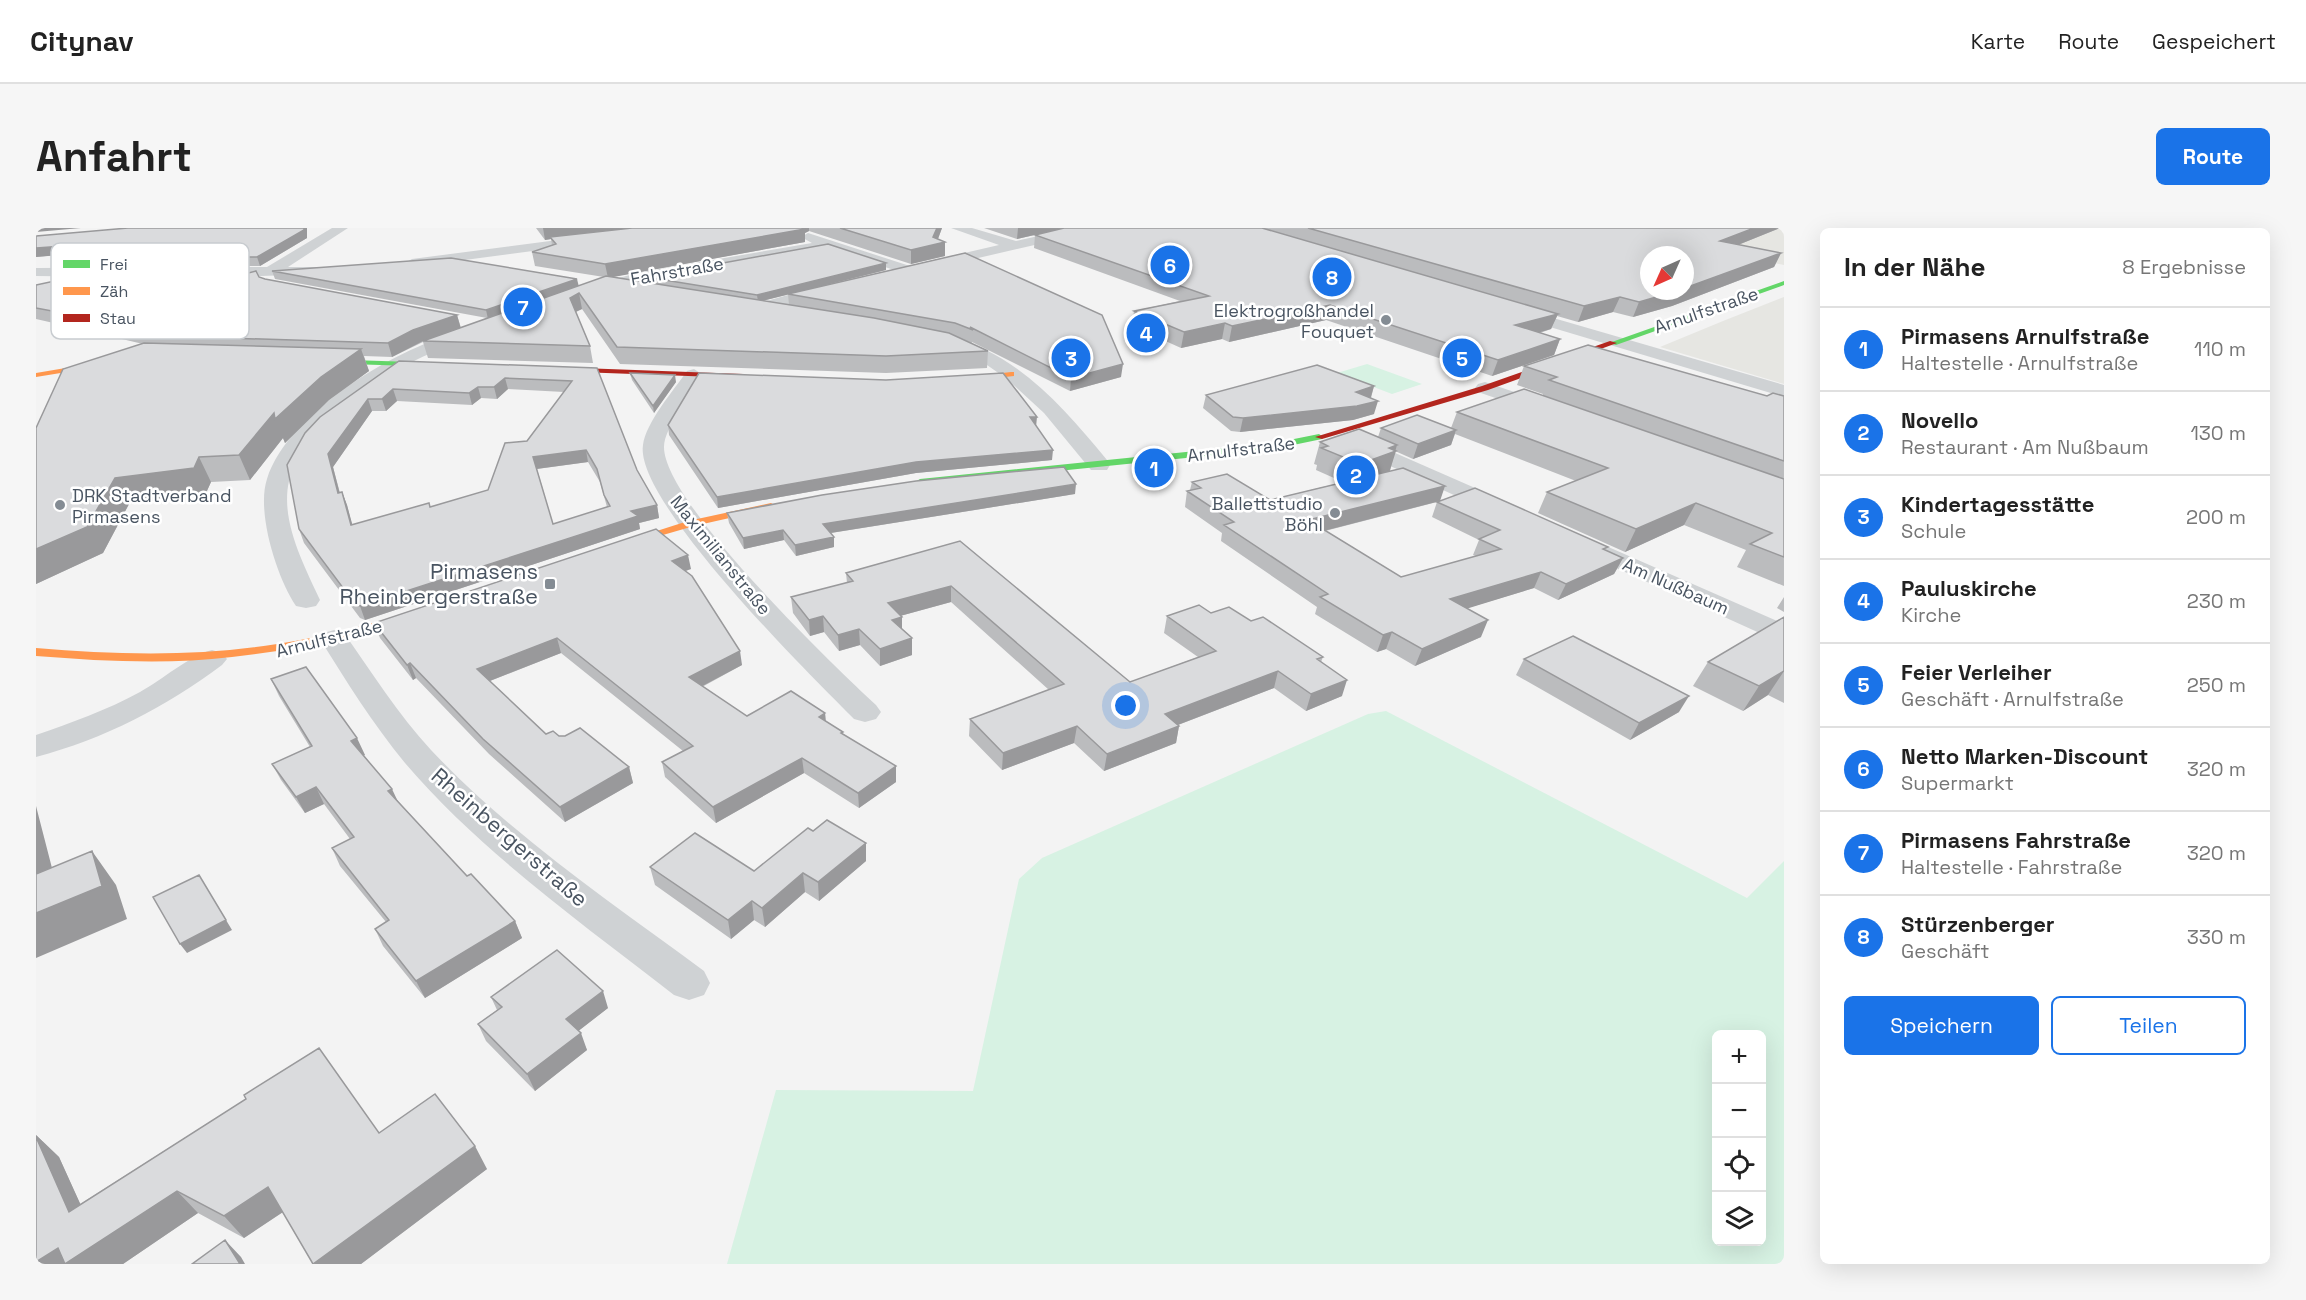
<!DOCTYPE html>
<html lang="de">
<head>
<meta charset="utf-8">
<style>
  body { margin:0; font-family:"Space Grotesk",sans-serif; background:#f6f6f6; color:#222 }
  .controls { position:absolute; right:18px; bottom:18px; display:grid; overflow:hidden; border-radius:9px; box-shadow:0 6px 24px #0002 }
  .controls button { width:54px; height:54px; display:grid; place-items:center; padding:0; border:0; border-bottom:2px solid #e0e0e0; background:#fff; color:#222; font:30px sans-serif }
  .compass { position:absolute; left:1604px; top:18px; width:54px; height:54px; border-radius:50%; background:#fff; box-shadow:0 6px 24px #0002; rotate:225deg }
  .you { position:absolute; left:1090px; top:478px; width:21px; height:21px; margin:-15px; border:4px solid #fff; border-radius:50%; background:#1a73e8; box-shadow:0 0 0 9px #1a73e833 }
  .badge { display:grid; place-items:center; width:39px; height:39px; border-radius:50%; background:#1a73e8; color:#fff; font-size:20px; font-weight:700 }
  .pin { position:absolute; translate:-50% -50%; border:3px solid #fff; box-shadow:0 2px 6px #0006 }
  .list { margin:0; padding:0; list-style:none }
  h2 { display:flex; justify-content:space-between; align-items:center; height:78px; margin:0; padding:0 24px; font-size:26px }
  h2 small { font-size:20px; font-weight:400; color:#767676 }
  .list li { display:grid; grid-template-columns:39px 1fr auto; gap:18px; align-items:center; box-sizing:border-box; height:84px; padding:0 24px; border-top:2px solid #e0e0e0 }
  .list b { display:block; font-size:22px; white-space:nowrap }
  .list p { margin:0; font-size:20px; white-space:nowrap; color:#767676 }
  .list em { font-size:20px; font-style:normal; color:#767676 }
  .actions { display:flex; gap:12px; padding:18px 24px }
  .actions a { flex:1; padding:14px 0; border:2px solid #1a73e8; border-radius:9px; text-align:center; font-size:21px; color:#1a73e8 }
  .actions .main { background:#1a73e8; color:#fff }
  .icon { flex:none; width:33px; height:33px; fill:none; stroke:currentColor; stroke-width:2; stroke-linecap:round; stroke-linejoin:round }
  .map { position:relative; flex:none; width:1748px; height:1036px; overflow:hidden; border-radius:9px }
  header { display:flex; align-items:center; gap:36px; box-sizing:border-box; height:84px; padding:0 30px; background:#fff; border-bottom:2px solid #e0e0e0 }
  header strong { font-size:28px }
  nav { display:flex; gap:33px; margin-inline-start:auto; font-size:21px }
  .intro { display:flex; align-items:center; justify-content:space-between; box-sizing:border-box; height:144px; padding:0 36px }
  h1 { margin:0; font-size:42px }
  .button { padding:15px 27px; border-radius:9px; background:#1a73e8; color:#fff; font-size:21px; font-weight:700 }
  main { display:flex; gap:36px; padding:0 36px }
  aside { flex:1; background:#fff; border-radius:9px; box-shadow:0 6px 24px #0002 }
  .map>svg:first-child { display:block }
  .commercial { fill:#e6e6e2 }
  .green { fill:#d7f2e3; fill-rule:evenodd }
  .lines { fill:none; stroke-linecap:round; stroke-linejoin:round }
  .street { fill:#cfd2d4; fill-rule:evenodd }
  .fast { fill:#63d668; fill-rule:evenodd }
  .slow { fill:#ff974d; fill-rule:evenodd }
  .jam { fill:#b3261e; fill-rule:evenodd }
  .wall { fill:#bbbcbe; fill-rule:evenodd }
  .shaded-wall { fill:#99999b }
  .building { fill:#dadbdd; stroke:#99999b; stroke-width:1.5; fill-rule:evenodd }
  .poi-dot { fill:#848c94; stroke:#fff; stroke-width:2 }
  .labels { text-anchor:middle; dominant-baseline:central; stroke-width:5; stroke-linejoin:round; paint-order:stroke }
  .far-street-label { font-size:18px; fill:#495461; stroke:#fff }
  .far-poi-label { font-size:18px; fill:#495461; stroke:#fff; text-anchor:end }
  .poi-label { font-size:22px; fill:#495461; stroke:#fff; text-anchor:end }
  .street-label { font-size:22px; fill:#495461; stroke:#fff }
  .key { fill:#fff; stroke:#c8ccd0; stroke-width:1.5 }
  .key-label { font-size:16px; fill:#495461 }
</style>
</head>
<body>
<header>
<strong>Citynav</strong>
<nav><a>Karte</a><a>Route</a><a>Gespeichert</a></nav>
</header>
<div class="intro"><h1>Anfahrt</h1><a class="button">Route</a></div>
<main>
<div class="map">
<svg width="1748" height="1036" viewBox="0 0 1748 1036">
  <rect width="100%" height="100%" fill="#f3f3f3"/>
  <path class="commercial" d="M1526,0H1748V37L1572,2Z
    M1748,69V156L1624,119L1687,93Z"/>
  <path class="green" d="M1331,136L1386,156L1356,166L1301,145Z
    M1350,483L1711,670L1748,633V1036H691L740,862L937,863L983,651L1006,630L1332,486ZM1680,806H1726V1014H1680Z"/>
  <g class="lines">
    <path class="street" d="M296,0H312L252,39H288L290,42L288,45L283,46L170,50L0,48V40L231,39Z
      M915,0H936L980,13L1038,0H1062L1055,4L890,42L885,41L883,38L885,35L963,17Z
      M772,5L877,39L879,42L877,45H867L792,20L602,54L549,69L541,64L543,61L601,45L776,15L765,9Z
      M560,7L567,11L565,14L376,39L369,35L376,31Z
      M795,55L803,60L800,63L722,85L714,80L716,77Z
      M1476,78L1748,157V169L1470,86L1468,83L1470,80Z
      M91,81L99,86L97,89L29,107L20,102L23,98Z
      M430,102L436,103L439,107L436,111C417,117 398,123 380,132C339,152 263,206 253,253C244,293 268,337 284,372L280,378L270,380L260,378C241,350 220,284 231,251C253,182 364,118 430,102Z
      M912,108C981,125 1028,180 1071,232L1074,237L1071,242H1055L1008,185L971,151L951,137L906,117L903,113L906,109Z
      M658,141L667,147C657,164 628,199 628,219C628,275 795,435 840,477L845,484L840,491L829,494L818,491C775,448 598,273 607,217C610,194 638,162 651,143Z
      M1449,154L1519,178L1522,182L1519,186L1512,188L1442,164L1439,160L1442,156Z
      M1318,207L1478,277L1482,282L1478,287L1470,289L1462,287L1310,218L1307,213L1310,208Z
      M1545,307L1748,396V416L1536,320L1532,315L1536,310Z
      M298,402L308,405C336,445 362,486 395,522C475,607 574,674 668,743L674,755L668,767L653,772L638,767C546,695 446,625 369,535C337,496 310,453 284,411L288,405Z
      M176,422L186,425L191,431L186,437C130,479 68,511 0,529V507C35,495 71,482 104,464C126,452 153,428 176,422Z"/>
    <path class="fast" d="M1748,53V57L1580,117L1573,115Z
      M284,131L407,135L411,137L407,139L281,135L280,133Z
      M1283,206L1287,209L1286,211L1238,221L884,257L879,254L884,251L1238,215Z"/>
    <path class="slow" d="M71,133H74V137L0,149V145Z
      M975,144H978V148L923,154L919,152L923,150Z
      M735,275L740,278L738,280L658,298L582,320L577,317L652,293Z
      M383,383L389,386L387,388C324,407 261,422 196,429C131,437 65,433 0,428V420C81,427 161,429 241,416C290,409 336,395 383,383Z"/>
    <path class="jam" d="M1574,113L1581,115L1452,162L1286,211L1279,209L1446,158Z
      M518,139L707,146L711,148L707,150L515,143V139Z"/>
  </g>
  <path class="wall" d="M271,0V10L224,38H29L25,29L31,26L0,29V8Z
    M500,0H906L902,11L909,28L875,36L773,3L769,5V14L575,49L611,55L610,49L850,42L726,73L753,77L752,66L929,25L1085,149L1034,163L936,114V115L926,111L952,123L951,140L850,145L584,136L546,81L540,84L554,118L557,135L392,130L387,114L356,129L328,128L333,143L293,172L249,215L247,210L214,252L175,254L170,265L93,276L67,325L0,356V200L107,116L52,103L46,90L22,96L0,91V57L187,39L192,50L223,49L229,51L421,87L425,100L451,90L239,51L236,43L543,58L568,49L499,38L496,24L516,17L515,11L509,12Z
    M948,0H1744L1702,17L1745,25L1738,39L1636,78L1597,89L1577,84L1542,94L1521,88L1515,101L1504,105L1524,111L1518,127L1456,148L1290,92L1193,114L1186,111L1145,120L1096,98L1098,83L1144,73L998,20L999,7L981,11Z
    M363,133L561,140L601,242L621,277L623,290L603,295L604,301L329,392L324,390L268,315L263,301L269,205ZM472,161L528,164L491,213L452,262L394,279L316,297L311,277L306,264L304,265L297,239L336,183H350L361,173L436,177L445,170L461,171ZM552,234L564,254L571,279L517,296L501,241Z
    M1488,138L1731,168H1748V358L1701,339L1710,322L1648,297L1589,324L1502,285L1511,264L1540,253L1419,206L1415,217L1377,231L1359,223L1354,243L1404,273L1570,323L1587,330L1578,346L1522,372L1498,360L1431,380L1445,409L1379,438L1350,421L1341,424L1279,386L1281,379L1185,313L1186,305L1149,279L1151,263L1154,262L1156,254L1234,272L1307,254L1280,242L1281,237L1278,236L1284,214L1342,209L1345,200H1415L1421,184L1507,168V166L1481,157ZM1401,274L1396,289L1443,312L1437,327L1440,328L1365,349L1289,303Z
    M594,145L640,154L618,185L596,152Z
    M1338,158L1335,170L1338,186L1317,192L1204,204L1195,203L1167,180L1170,167Z
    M632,197L1000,198L1016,232L880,245L682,280L633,207Z
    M1039,266L795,305L798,319L760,328L748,312L708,321L693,295L691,285Z
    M924,313L1094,454L1162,429L1128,405L1131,388L1175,385L1215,393L1287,429L1285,434L1306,468L1270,483L1238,460L1142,497L1143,498L1140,515L1068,543L1038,515L966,542L933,508L934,491L1013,462L915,374L864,388L866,389V401L876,427L844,438L824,417L803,423L788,404L774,408L757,385L755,369L811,355L810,345Z
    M655,341L649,343L706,437L666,459L711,488L789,485L790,493L807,504V506L860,554L823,580L768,545L680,595L629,549L626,534L647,523L525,425L454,453L510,506L523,508L593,539L597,555L529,594L453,526L380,450L377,452L344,410L338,395Z
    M1748,369V384L1741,380Z
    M1748,389V475L1732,467L1707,483L1657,458L1672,434Z
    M1488,431L1643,484L1594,512L1480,447Z
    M235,451L329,527H328L362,573L431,648L479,693L486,710L389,770L347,718L339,701L350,694L304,638L296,620L314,611L288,576L269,585L245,552L236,536L274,519L243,468Z
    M830,633L783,673L769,664L729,699L718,692L695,711L619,657L614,639L718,643Z
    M455,769L572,780L542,803L551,822L499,863L450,813L442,796L461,782Z
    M210,871L343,905L451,941L325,1036H277L247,984L208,1010L162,985L87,1036H0V907L23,929L44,976Z"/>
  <path class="shaded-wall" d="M0,0H45L0,4Z
    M268,0H279H271V10L224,38L221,29Z
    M507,0H605L514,9L515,11L509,12Z
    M762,0H773V3L769,5V14L572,50L569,36Z
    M901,0H906L900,16L909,14V28L875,36V22L897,9Z
    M982,0H1028L981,11Z
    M1718,0H1744L1677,27L1684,13Z
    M56,16L60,24L0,29V20Z
    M1745,25L1738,39L1636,78L1597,89L1603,74L1641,63H1649V60Z
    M850,35V42L722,74L721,67Z
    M187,39L192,51L22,96L16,83Z
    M541,51L543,59L452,91L450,82Z
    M543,65L546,81L537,85L534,70Z
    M1584,69L1577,84L1542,94L1548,78Z
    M1294,77L1290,92L1193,114L1196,98Z
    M1522,86L1515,101L1473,113L1479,97Z
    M421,87L425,101L387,113L356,129L352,115L377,102Z
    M1189,95L1186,111L1145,120L1148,104Z
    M1524,111L1518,127L1456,148L1462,132Z
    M325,121L333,143L293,172L249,215L247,210L214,252L203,227L238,185L285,149Z
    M1087,136L1085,149L1034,163L1035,150Z
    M639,147L640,154L618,185L617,178Z
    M469,150L472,161L461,171L458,159Z
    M1338,158L1334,172L1320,164Z
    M442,159L445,170L436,177L433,165Z
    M357,161L361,173L350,183L346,171Z
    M332,171L336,183L297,239L307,278L302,265L292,226Z
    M1342,173L1338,186L1317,192L1204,204L1207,190Z
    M994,189H1001L1000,199Z
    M1420,202L1415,217L1377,231L1382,216Z
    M1361,217L1359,224L1360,223L1353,245L1317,259L1324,236L1353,220Z
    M550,222L552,234L500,241L497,229Z
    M1017,222L1016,232L880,245L682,280L681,269L880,234Z
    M163,229L175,254L170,265L93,276L67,325L0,356V321L79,250Z
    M1040,256L1039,266L788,306L787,296Z
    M1409,258L1404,273L1268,308L1272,292Z
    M306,264L311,277L320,310L315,297Z
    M1660,275L1648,297L1589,324L1600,301Z
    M621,277L623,290L603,295L604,301L329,392L324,378L595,283Z
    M747,302L748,312L708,321L707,310Z
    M798,309V319L760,328L759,317Z
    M652,327L655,341L638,347L636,333Z
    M1587,330L1578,346L1522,372L1530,356Z
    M1505,344L1498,360L1407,388L1414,371Z
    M915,358V374L853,391L852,375Z
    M787,388L788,404L774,408L773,392Z
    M866,389V405L856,392Z
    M1452,392L1445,409L1379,438L1386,421Z
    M823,401L824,417L803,423L802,407Z
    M1356,404L1350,421L1341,424L1347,407Z
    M521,410L525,425L446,456L441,441Z
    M876,410V427L844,438V421Z
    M704,423L706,437L655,464L653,449Z
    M374,435L380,450L377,452L371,437Z
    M1242,443L1238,460L1126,503L1129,486Z
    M1748,443L1732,467L1707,483L1723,458Z
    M1311,452L1306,468L1270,483L1275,466Z
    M1653,468L1643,484L1594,512L1603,495Z
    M789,485L790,500L783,489Z
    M1041,498L1038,515L966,542L967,525Z
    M1143,498L1140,515L1068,543L1071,526Z
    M321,510L329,527L323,529L315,513Z
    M766,530L768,545L680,595L677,579Z
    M860,538V554L823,580L822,565Z
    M593,539L597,555L529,594L524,579Z
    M280,559L288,576L269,585L260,569Z
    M356,561L364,578L352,563Z
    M0,578L25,675L56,623L80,657L91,691L0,730Z
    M830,615V633L783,673L782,654Z
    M767,645L769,664L729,699L726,680Z
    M169,657L196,702L151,725L144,716Z
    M716,673L718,692L695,711L692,692Z
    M479,693L486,710L389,770L380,753Z
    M567,763L572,780L536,808L530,791Z
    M545,805L551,822L499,863L491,846Z
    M0,907L23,929L58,1006L33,984L0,909Z
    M439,918L451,941L325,1036H277Z
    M232,959L250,982L208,1010L188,988Z
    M141,963L162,985L87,1036H0V1034L22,1020Z
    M189,1012L205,1029L209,1036H204Z"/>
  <path class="building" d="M92,0H268V2L221,29H25L56,16L0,20V8Z
    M596,0H768L769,1L569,36L496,24L520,16L514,9Z
    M804,0H901L897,9L909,14L875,22Z
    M1028,0H1226L1522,86L1479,97L1524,111L1462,132L1294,77L1196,98L1189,95L1148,104L1098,83L1173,68L999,7Z
    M1272,0H1718L1684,13L1745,25L1649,60V27H1613V63H1641L1603,74L1584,69L1548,78Z
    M792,16L850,35L721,67L610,49Z
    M929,25L1066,87L1087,136L1035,150L934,99L937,102L919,95L752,66Z
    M415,30L541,51L450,82L236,43Z
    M84,39H187L16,83L0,80V57Z
    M220,43L223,49L229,51L421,87L377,102L352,115L127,108L45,89Z
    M570,48L838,90L913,105L952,123L850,128L581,119L543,65L534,70L554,118L387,113Z
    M108,115L325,121L285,149L239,191L238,185L203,227L163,229L158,240L79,250L51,299L0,321V200L27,141Z
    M1552,117L1731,168L1737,165L1748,168V233L1513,152L1521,149L1488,138Z
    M363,133L561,140L601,242L621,277L595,283L602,288L324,378L319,376L263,301L251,237L269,205L284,189ZM469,150L536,153L491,213L469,215L452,262L394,279L393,275L315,297L306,264L302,265L292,226L332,171H346L357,161L433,165L442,159H458ZM550,222L561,241L568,267L574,278L517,296L497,229Z
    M1281,137L1338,158L1320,164L1342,173L1321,178L1207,190L1197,189L1170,167Z
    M594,145L639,147L617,178Z
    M663,145L850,152L967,145L1001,189H994L1017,222L880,234L681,269L632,197Z
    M1488,161L1748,251V329L1714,316L1736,305L1660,275L1600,301L1511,264L1572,240L1421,184Z
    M1381,187L1420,202L1382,216L1345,200Z
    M1323,201L1361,217L1353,220L1360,223L1324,236L1285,220L1292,218L1284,214Z
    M1028,239L1040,256L787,296L798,309L759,317L747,302L707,310L691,285L786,267L880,253Z
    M1367,240L1409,258L1272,292L1365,349L1465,321L1443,311L1464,302L1401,274L1439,260L1572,319L1567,321L1587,330L1530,356L1505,344L1414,371L1452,392L1386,421L1356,404L1347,407L1284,369L1292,366L1188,297L1198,294L1151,263L1165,260L1156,254L1191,246L1234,272Z
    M620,301L652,327L636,333L656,348L704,423L653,449L711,488L755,463L789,485L783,489L807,504L805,505L860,538L822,565L766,530L677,579L626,534L657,518L521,410L441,441L510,506L517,503L523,508H529L544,500L593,539L524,579L447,511L374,435L371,437L338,395Z
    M924,313L1094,454L1180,423L1131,388L1163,377L1175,385L1193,379L1215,393L1227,389L1287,429L1281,431L1311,452L1275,466L1242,443L1129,486L1143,498L1071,526L1041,498L967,525L934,491L1028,456L915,358L852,375L866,389L856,392L876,410L844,421L823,401L802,407L787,388L773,392L755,369L817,353L810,345Z
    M1748,389V443L1723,458L1672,434Z
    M1537,408L1653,468L1603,495L1488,431Z
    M270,439L321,510L315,513L356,561L352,563L431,648L435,646L479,693L380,753L339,701L353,692L296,620L318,609L280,559L260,569L236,536L276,518L235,451Z
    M791,592L830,615L782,654L767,645L726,680L716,673L692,692L614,639L659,605L718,643L772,600L777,603Z
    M56,623L66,658L0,685V646Z
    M163,647L190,692L144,716L117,669Z
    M521,722L567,763L530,791L545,805L491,846L442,796L466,779L455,769Z
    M283,820L343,905L399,866L439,918L277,1036L232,959L188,988L141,963L29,1036L22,1020L0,1034V909L33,984L210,871L208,867Z
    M189,1012L204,1036H156Z"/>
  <g class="poi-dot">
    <circle cx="1350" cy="92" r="6"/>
    <circle cx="24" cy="277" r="6"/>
    <circle cx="1299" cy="285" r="6"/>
    <rect x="508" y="350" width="12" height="12" rx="3"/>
  </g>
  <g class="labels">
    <g class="far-street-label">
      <text transform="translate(641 43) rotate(-10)">Fahrstraße</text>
      <text transform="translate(1670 82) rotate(-19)">Arnulfstraße</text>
      <text transform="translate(1205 221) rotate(-7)">Arnulfstraße</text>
      <text transform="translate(685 327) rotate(51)">Maximilianstraße</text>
      <text transform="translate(1640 358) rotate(24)">Am Nußbaum</text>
      <text transform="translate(293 410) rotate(-14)">Arnulfstraße</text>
    </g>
    <g class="far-poi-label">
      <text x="1338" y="82">Elektrogroßhandel<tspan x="1338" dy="21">Fouquet</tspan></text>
      <text x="36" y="267" text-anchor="start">DRK Stadtverband<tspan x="36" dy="21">Pirmasens</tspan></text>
      <text x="1287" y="275">Ballettstudio<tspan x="1287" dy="21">Böhl</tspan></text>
    </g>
    <g class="poi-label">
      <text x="502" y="343">Pirmasens<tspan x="502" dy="25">Rheinbergerstraße</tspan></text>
    </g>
    <g class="street-label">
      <text transform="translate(474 609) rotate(41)">Rheinbergerstraße</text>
    </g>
  </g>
  <rect x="15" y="15" width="198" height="96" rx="9" class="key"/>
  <rect x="27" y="32" width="27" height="8" fill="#63d668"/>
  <rect x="27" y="59" width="27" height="8" fill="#ff974d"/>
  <rect x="27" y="86" width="27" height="8" fill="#b3261e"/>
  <g class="key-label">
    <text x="64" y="42">Frei</text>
    <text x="64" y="69">Zäh</text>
    <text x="64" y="96">Stau</text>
  </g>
</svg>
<div class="controls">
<button>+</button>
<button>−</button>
<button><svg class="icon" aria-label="locate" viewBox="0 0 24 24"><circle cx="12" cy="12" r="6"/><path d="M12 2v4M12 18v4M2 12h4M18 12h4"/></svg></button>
<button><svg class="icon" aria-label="layers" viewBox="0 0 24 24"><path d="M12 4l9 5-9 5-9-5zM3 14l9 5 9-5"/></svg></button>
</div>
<svg class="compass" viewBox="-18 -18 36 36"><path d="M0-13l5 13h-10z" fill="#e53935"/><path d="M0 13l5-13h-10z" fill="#767676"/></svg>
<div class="you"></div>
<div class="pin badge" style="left:1118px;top:240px">1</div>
<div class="pin badge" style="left:1320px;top:247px">2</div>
<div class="pin badge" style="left:1035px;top:130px">3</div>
<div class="pin badge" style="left:1110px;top:105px">4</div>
<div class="pin badge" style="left:1426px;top:130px">5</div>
<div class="pin badge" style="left:1134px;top:37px">6</div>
<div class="pin badge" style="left:487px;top:79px">7</div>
<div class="pin badge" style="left:1296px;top:49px">8</div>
</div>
<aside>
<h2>In der Nähe<small>8 Ergebnisse</small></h2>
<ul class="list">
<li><span class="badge">1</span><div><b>Pirmasens Arnulfstraße</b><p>Haltestelle · Arnulfstraße</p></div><em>110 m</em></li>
<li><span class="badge">2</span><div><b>Novello</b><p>Restaurant · Am Nußbaum</p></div><em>130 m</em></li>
<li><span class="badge">3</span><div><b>Kindertagesstätte</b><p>Schule</p></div><em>200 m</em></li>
<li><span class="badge">4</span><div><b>Pauluskirche</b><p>Kirche</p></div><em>230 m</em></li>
<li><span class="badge">5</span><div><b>Feier Verleiher</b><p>Geschäft · Arnulfstraße</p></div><em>250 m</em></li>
<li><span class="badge">6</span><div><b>Netto Marken-Discount</b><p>Supermarkt</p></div><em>320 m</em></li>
<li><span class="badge">7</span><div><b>Pirmasens Fahrstraße</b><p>Haltestelle · Fahrstraße</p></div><em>320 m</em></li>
<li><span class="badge">8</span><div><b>Stürzenberger</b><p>Geschäft</p></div><em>330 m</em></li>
</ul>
<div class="actions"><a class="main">Speichern</a><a>Teilen</a></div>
</aside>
</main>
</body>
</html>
